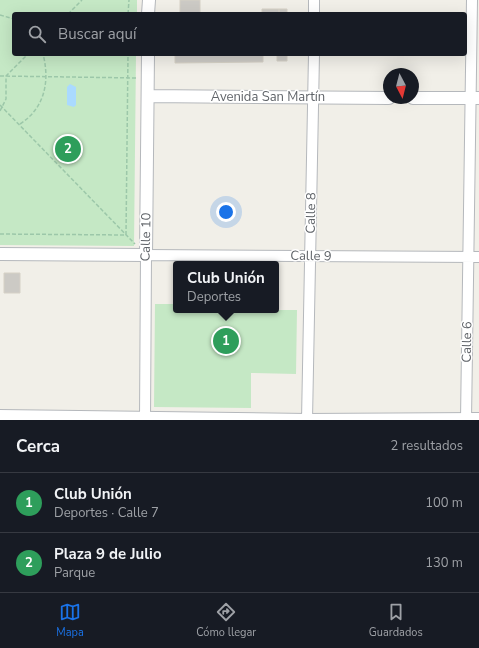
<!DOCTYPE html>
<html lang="es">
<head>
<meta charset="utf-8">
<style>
  body { margin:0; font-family:"Nunito Sans",sans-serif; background:#242831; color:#f1f3f6 }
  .compass { position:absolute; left:383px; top:68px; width:36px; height:36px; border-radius:50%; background:#171b24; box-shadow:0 4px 16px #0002; rotate:173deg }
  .you { position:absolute; left:226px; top:212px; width:14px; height:14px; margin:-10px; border:3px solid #fff; border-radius:50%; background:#1a73e8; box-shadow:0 0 0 6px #1a73e833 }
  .badge { display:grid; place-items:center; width:26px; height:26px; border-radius:50%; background:#1a73e8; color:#fff; font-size:13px; font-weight:700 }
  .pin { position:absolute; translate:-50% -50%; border:2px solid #fff; box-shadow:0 1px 4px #0006 }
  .popup { position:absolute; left:173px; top:261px; width:106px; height:52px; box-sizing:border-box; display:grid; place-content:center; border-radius:4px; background:#171b24; filter:drop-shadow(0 1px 3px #0005); font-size:13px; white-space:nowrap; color:#9ea1a6 }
  .popup b { font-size:15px; color:#f1f3f6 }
  .popup::after { content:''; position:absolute; left:50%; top:100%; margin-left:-8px; border:8px solid transparent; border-top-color:#171b24 }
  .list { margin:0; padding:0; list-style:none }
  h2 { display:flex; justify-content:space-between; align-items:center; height:52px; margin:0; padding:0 16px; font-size:17px }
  h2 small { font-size:13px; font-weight:400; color:#9ea1a6 }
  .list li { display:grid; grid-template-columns:26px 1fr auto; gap:12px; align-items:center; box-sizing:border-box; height:60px; padding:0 16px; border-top:1px solid #363941 }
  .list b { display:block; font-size:15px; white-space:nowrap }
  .list p { margin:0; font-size:13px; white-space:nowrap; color:#9ea1a6 }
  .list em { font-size:13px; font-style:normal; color:#9ea1a6 }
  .icon { flex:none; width:22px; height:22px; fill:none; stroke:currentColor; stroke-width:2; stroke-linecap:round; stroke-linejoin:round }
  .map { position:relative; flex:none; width:479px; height:420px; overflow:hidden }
  .search { position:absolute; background:#171b24; box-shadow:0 4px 16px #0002; left:12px; right:12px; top:12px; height:44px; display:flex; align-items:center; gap:10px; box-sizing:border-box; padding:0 14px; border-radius:4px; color:#9ea1a6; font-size:15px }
  .sheet { height:172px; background:#171b24 }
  nav { display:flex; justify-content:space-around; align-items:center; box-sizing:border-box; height:56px; border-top:1px solid #363941; background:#171b24; font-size:11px; color:#9ea1a6 }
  nav a { display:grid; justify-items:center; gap:2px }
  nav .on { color:#1a73e8 }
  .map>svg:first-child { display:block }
  .green { fill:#c5e8c5 }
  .water { fill:#aadaff }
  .building { fill:#cccac5; stroke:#d6d1c6 }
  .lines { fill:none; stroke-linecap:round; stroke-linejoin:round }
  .minor-casing { stroke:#b5b8bc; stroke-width:12 }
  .tertiary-casing { stroke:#b5b8bc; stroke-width:14 }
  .path { stroke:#9cc7a9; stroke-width:1.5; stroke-dasharray:4 2; stroke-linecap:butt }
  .minor { stroke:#fff; stroke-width:10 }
  .tertiary { stroke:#fff; stroke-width:12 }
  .labels { text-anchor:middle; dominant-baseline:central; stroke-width:3; stroke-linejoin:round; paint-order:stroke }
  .street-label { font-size:13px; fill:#5f6368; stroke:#fff }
</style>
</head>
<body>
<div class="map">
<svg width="479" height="420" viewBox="0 0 479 420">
  <rect width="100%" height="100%" fill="#f1efe8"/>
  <path class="green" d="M0,0H137V14H14V54H136L134,246L0,245Z
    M155,304H176V310H297L296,374L251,373V408L154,407Z"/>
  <path class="water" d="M70,84L76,87V105L74,107L67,105V87Z"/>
  <path class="building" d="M180,0H200V14H180Z
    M262,9H279V14H262Z
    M279,9H287V14H279Z
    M175,54H263V62L175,63Z
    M277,54H287V61H277Z
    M4,273H20V293H4Z"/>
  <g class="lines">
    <g class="minor-casing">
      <path id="minor" d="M314,14V0
        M0,415L307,419L479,418
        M145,420L146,255L479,257
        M307,420L314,54
        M466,420L472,0"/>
    </g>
    <g class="tertiary-casing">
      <path id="tertiary" d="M148,14L149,0
        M148,96L389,98
        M413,98H479
        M0,254L146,255L148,54"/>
    </g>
    <path class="path" d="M68,14L82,0
      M128,14L129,0
      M0,15L14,19
      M0,76L138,78
      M0,105L135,244
      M0,111L6,99V76L28,54
      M20,124C45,108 50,81 43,54
      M0,234L126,235L128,54"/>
    <use href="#minor" class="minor"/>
    <use href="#tertiary" class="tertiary"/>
  </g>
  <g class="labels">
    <g class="street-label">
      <text x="268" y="97">Avenida San Martín</text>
      <text transform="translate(311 213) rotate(-89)">Calle 8</text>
      <text transform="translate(146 237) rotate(-89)">Calle 10</text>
      <text transform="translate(311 256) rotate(1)">Calle 9</text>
      <text transform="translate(467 342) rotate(-89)">Calle 6</text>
    </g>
  </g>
</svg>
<svg class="compass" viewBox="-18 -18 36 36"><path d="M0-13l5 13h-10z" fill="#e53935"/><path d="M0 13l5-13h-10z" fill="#9ea1a6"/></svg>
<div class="you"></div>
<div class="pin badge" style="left:226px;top:341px;background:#2e9e5b">1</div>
<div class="popup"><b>Club Unión</b>Deportes</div>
<div class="pin badge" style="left:68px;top:149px;background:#2e9e5b">2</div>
<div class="search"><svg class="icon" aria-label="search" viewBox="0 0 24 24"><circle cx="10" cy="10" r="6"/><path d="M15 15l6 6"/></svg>Buscar aquí</div>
</div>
<section class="sheet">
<h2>Cerca<small>2 resultados</small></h2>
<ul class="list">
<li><span class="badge" style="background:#2e9e5b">1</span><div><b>Club Unión</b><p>Deportes · Calle 7</p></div><em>100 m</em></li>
<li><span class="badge" style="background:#2e9e5b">2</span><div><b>Plaza 9 de Julio</b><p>Parque</p></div><em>130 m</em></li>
</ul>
</section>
<nav>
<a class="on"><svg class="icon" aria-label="map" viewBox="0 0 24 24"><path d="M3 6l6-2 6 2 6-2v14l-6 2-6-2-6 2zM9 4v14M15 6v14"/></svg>Mapa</a>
<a><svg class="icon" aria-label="directions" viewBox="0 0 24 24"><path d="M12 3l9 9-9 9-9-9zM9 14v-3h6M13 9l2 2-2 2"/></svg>Cómo llegar</a>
<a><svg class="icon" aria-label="saved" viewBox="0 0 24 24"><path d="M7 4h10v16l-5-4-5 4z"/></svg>Guardados</a>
</nav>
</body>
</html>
